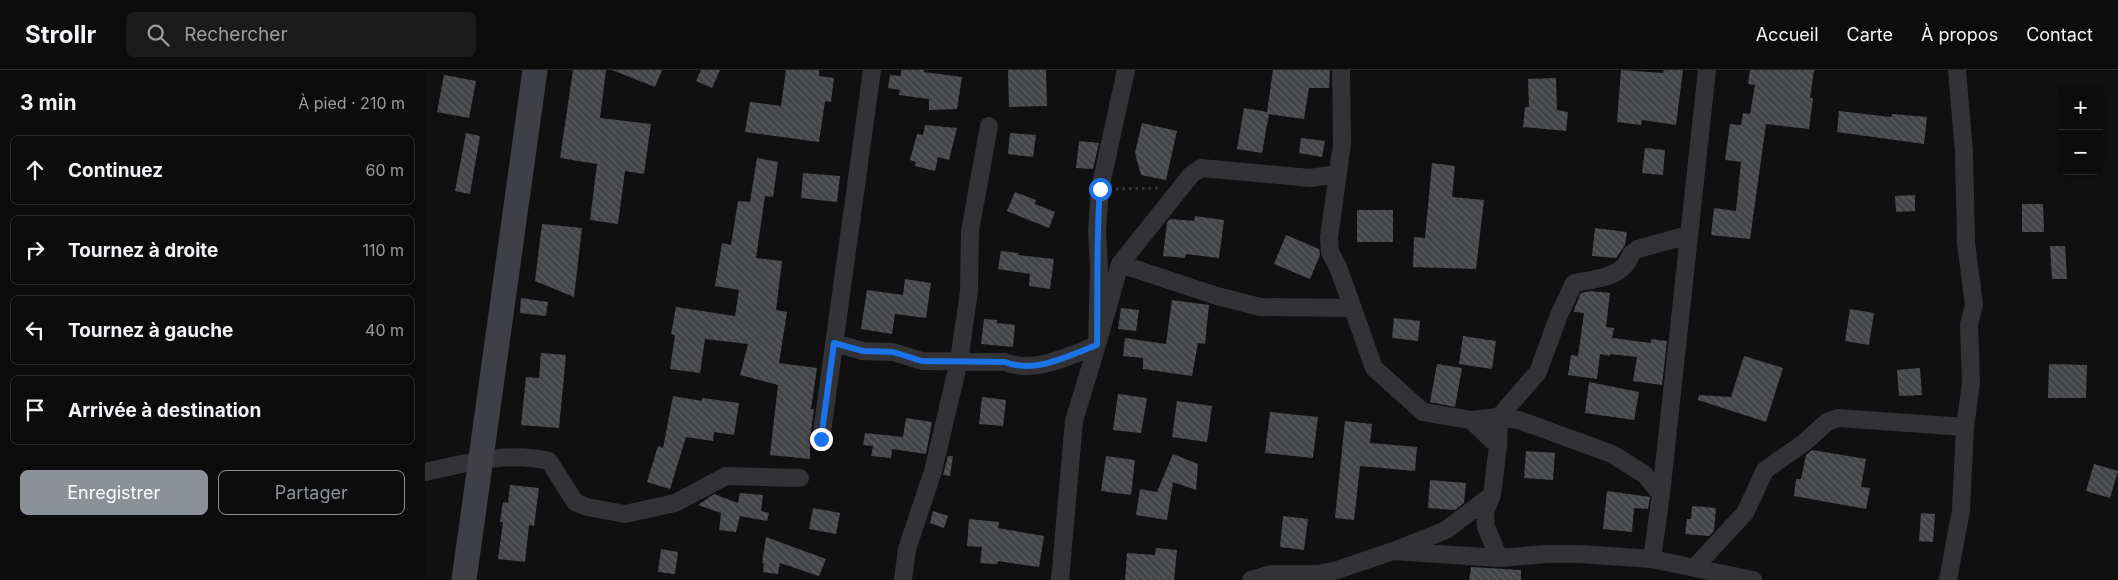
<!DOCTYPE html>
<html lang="fr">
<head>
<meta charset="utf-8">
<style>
  body { margin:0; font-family:Inter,sans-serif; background:#1a1a1b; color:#f1f3f6 }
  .controls { position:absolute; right:15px; top:15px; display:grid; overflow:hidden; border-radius:8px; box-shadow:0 1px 4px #0004 }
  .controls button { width:45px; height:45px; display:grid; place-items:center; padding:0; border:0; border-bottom:1px solid #2c2c2e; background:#0c0c0d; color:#f1f3f6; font:25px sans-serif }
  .stop { position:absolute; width:15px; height:15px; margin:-11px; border:4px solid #1a73e8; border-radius:50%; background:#fff }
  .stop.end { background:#1a73e8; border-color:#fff; box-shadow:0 1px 5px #0008 }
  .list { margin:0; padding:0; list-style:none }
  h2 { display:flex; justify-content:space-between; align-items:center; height:65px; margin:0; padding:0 20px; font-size:21px }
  h2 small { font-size:16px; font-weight:400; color:#9a9b9d }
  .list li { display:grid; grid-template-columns:32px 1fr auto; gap:15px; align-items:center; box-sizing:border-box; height:70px; margin:0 10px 10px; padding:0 10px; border:1px solid #2c2c2e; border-radius:8px }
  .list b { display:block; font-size:19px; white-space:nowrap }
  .list em { font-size:16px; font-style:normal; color:#9a9b9d }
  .actions { display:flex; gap:10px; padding:15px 20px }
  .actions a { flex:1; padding:11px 0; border:1px solid #8c9099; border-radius:8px; text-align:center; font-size:18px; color:#8c9099 }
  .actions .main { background:#8c9099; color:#fff }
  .icon { flex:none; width:28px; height:28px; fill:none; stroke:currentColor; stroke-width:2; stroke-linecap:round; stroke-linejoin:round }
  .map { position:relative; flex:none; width:1693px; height:510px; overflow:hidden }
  header { display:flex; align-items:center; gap:30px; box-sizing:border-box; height:70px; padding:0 25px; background:#0c0c0d; border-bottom:1px solid #2c2c2e }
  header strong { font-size:24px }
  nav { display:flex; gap:28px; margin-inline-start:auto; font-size:18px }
  .search { width:350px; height:45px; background:#1a1a1b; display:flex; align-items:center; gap:12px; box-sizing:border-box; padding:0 18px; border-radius:8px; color:#9a9b9d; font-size:19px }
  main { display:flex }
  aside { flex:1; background:#0c0c0d }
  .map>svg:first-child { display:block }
  .building { fill:url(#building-back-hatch) }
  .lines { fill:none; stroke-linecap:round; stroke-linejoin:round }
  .path { stroke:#393a3e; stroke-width:3; stroke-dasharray:2.5 4; stroke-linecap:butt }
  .street { stroke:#333337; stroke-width:18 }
  .secondary { stroke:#3f4045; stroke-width:25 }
  .route { stroke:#1a73e8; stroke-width:6 }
</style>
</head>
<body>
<header>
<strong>Strollr</strong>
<div class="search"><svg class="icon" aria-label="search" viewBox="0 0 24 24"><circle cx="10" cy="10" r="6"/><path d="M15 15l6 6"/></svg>Rechercher</div>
<nav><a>Accueil</a><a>Carte</a><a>À propos</a><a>Contact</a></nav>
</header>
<main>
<aside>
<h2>3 min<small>À pied · 210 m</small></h2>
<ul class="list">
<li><svg class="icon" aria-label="ahead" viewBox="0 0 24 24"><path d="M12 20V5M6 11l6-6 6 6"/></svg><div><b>Continuez</b></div><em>60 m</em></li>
<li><svg class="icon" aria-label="right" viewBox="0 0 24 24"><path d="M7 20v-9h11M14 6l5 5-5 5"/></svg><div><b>Tournez à droite</b></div><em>110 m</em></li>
<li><svg class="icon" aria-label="left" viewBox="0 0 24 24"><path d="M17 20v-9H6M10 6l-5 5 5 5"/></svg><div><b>Tournez à gauche</b></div><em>40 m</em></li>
<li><svg class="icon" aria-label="arrive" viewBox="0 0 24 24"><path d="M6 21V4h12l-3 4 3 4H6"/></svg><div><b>Arrivée à destination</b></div></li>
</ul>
<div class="actions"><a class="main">Enregistrer</a><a>Partager</a></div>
</aside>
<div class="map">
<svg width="1693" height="510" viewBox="0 0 1693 510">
  <defs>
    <pattern id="building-back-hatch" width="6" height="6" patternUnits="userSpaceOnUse" patternTransform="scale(1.25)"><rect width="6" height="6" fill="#444549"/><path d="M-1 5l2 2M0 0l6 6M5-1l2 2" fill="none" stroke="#5c5d61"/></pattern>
  </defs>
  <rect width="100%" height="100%" fill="#101011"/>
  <path class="building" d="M148,0H181L175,48L226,54L219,104L200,101L193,154L165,150L172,94L135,88Z
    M187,0H237L230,17Z
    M276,0H295L287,18L271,11Z
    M361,0H394V6L409,8L406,32L400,31L394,72L320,62L325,32L356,36Z
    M476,0H499V2L537,7L532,39L504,40V29L474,25L475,20L463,18L465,5L476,6Z
    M583,0H621L622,36L584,37Z
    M848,0H905L904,18H884L879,49L844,44L837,83L812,79L819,38L842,42Z
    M1196,0L1238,3L1239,0H1258L1251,55L1217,50L1216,55L1192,52Z
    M1325,0H1389L1385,28H1388L1384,59L1341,54L1325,169L1286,165L1289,138L1311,141L1316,92L1300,90L1305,54L1316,55L1318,43L1325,44L1330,15L1323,14Z
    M19,5L51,11L44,48L12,42Z
    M1131,8L1132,40L1143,42L1141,61L1098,57L1100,37H1104L1103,9Z
    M1414,41L1466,47L1467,44L1502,47L1499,74L1412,62Z
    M717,53L752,61L741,110L716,105L710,83Z
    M500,55L532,58L524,90L513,87L510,101L490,96L491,92L485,90L492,64L498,65Z
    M41,63L55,66L45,124L30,121Z
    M585,63L611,65L608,87L583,84Z
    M876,68L900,71L897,87L874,83Z
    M654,71L674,73L668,99L651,98Z
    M1220,78L1240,80L1238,105L1217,103Z
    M332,88L353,92L348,127L340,126L331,188L357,191L351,240L362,242L354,293L392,298L386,339H389L385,368V389L345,385L353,315L315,305L323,274L280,269L275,303L245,299L250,265L246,264L251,237L310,246L314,220L290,216L297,173L306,175L313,131L325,132Z
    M1007,93L1030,96L1027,127L1059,130L1051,199L988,197L989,167L1000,168Z
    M378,103L415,106L412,132L376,128Z
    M590,122L611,130L610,134L630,142L624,158L582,141Z
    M1490,125V141L1471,142L1470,126Z
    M1597,134H1618L1619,162H1597Z
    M932,140H968V172H932Z
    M770,146L799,150L794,188L761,184L760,188L738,186L742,152L745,149L769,151Z
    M117,154L157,158L149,227L110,211Z
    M1170,158L1202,162L1200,175L1191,188L1167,186Z
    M861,165L894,179L895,185L885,209L849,194Z
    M1625,176H1640L1642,209H1627Z
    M576,181L594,183L593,185L629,189L625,219L604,216L605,204L573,199Z
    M480,209L506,213L501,248L470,244L467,264L436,259L442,220L478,225Z
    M1166,221L1185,223L1181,257L1189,258L1187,268L1226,273V269L1242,271L1237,315L1208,311L1212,287L1185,284V286L1175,284L1172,309L1143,305L1146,285L1153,286L1159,243L1149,242L1150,237L1156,223Z
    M96,228L123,232L121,246L95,243Z
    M747,230L784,235L780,274L773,273L767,306L718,299V288L698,286L700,268L741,274Z
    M696,238L714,240L711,261L693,259Z
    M1425,239L1449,243L1444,275L1420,271Z
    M969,248L995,251L993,271L967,268Z
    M559,249L572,250V253L590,255L588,277L556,274Z
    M1038,266L1071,271L1067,299L1034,294Z
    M116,283L141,285L134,358L96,355L101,307L114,308Z
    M1319,286L1358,298L1341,352L1273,330L1274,325L1306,327Z
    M1012,294L1037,298L1030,337L1005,332Z
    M1624,294L1662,295L1661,328H1623Z
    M1495,298L1497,325L1474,326L1472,300Z
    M1164,312L1214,322L1209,350L1160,343Z
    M693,324L722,328L716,363L688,360Z
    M248,326L277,331V328L314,333L309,365L289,362L288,371L261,367L245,419L222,412L233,376L238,378Z
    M557,327L581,330L578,356L554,354Z
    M752,331L787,336L782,372L747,367Z
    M845,342L893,347L888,388L840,383Z
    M481,348L507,352L501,384L467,379L466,388L446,386L448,376L438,375L440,363L478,367Z
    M920,351L947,354L945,373L992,377L990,401L935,396L929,450L910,448Z
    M1387,380L1441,389L1436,417L1445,418L1441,439L1369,426L1371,409H1376L1381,385Z
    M1101,381L1130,383L1128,410L1099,408Z
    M748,384L773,394L771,420L748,412L742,450L711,445L715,419L732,422Z
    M523,386H528L525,406L518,405Z
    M681,386L710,390L706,425L676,421Z
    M1669,394L1693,401L1685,428L1661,421Z
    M1005,410L1041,413L1039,433L1030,440L1003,438Z
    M85,415L114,418L109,456L104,455L100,492L73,489L78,452H75L78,432L83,433Z
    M1182,421L1225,427L1223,439L1209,438L1207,462L1178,459Z
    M315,423L338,425L336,441L344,443L342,451L315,446L311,462L294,460L296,443L273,435L289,424L313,433Z
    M1267,436L1291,438L1289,461L1284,466L1260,464L1262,449H1266Z
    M388,438L415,443L411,464L384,459Z
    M508,441L523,446L519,458L505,453Z
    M1496,443L1510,444L1508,472L1494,471Z
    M858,446L883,449L879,480L855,477Z
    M544,449L574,452L573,458L619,466L614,497L573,491L572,494L555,493L557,477L542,476Z
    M341,467L401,489L394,506L355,493L353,504L338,502L339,493H337Z
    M731,478L752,480L749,510H700L702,483L730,485Z
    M236,479L253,482L250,504L233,502Z
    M1046,497L1096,500V510H1044Z"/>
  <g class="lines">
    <path class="path" d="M691,119L735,118"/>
    <path class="street" d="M916,0L917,74L904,167L905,182L913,197L949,298L998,342L1046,350L1074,347L1094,350L1187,384L1219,404L1236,424
      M695,194L792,226L835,237L928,238
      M409,273L438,281L468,282L497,291L580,292C610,304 643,286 672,275L695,194L766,105L776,98L885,108L913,104
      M1046,350L1073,376L1067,425L1060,442L1061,457L1074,488
      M396,369L447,0
      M1073,376L1074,347L1113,302L1134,245L1149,213C1170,209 1199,208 1206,184L1213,179L1263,165
      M0,402C41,393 82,381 124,391L150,432L162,437L200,444L250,433L301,406L375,408
      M968,481L1074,488L1121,484H1155L1227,489L1328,510
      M1227,489L1236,424L1282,0
      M1269,498L1320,443L1340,400L1380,372L1402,352L1413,348L1540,357
      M478,510L482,479L508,401L534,291L544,221L545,161L564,56
      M635,510L649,351L672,275L674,198L672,161L675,119L701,0
      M826,510L847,504H894L912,500L968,481L1021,460L1067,425
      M1523,510L1536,440L1540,357L1546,313L1544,254L1549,235L1541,173L1539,82L1532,0"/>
    <path class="secondary" d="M39,510L110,0"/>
  </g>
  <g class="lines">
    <path class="route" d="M396,369L409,273L438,281L468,282L497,291L580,292C610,304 643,286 672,275C673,223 671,171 675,119"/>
  </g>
</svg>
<div class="controls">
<button>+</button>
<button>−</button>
</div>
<div class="stop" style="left:675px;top:119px"></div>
<div class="stop end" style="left:396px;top:369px"></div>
</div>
</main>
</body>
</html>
